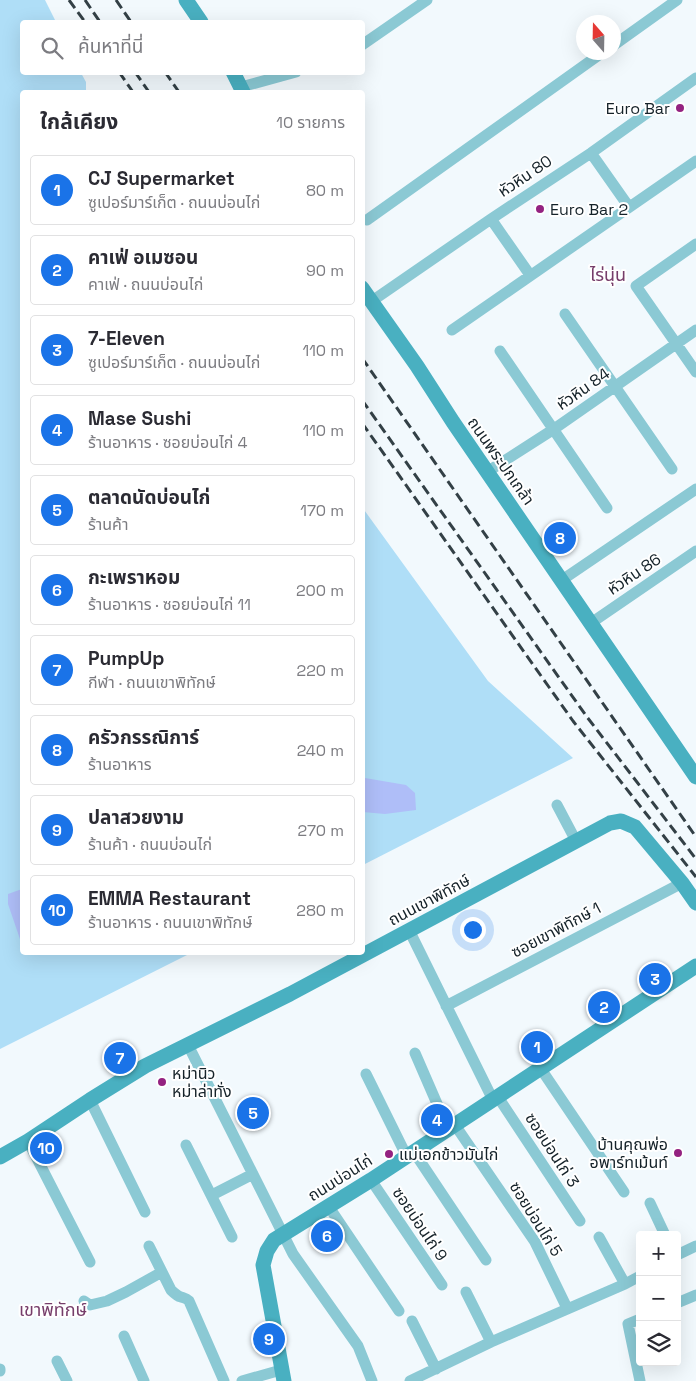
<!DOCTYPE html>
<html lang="th">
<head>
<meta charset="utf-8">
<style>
  body { margin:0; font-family:"Space Grotesk","Noto Sans Thai",sans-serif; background:#f7f7f7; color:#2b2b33 }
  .controls { position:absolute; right:15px; bottom:15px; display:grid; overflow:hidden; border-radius:5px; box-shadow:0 5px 20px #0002 }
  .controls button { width:45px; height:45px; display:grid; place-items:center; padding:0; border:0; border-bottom:1px solid #e1e1e2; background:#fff; color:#2b2b33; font:25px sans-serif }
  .compass { position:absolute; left:576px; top:15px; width:45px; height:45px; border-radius:50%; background:#fff; box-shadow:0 5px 20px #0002; rotate:340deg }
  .you { position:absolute; left:472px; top:929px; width:18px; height:18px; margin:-12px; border:4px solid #fff; border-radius:50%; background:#1a73e8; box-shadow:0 0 0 8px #1a73e833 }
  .badge { display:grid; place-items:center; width:32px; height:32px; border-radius:50%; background:#1a73e8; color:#fff; font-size:16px; font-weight:700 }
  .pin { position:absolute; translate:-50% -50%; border:2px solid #fff; box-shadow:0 1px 5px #0006 }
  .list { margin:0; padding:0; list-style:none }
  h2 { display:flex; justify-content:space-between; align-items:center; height:65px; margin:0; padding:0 20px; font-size:21px }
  h2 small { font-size:16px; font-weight:400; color:#7c7c81 }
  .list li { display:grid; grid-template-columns:32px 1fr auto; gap:15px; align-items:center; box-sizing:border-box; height:70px; margin:0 10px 10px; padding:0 10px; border:1px solid #e1e1e2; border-radius:5px }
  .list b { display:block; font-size:19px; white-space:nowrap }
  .list p { margin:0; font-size:16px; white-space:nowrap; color:#7c7c81 }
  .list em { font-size:16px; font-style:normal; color:#7c7c81 }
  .icon { flex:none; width:28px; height:28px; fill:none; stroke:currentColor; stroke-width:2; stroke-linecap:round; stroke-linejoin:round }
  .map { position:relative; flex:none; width:696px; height:1381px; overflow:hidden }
  .search { position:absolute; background:#fff; box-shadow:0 5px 20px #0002; left:20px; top:20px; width:345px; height:55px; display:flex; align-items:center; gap:12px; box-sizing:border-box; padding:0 18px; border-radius:5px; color:#7c7c81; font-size:19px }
  .panel { position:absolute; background:#fff; box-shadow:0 5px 20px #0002; left:20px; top:90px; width:345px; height:865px; border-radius:5px }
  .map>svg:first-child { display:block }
  .green { fill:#afdef7 }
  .water { fill:#afbef8 }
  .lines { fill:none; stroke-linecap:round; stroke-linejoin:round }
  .street { stroke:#8bc9d4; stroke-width:11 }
  .secondary { stroke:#49b0c1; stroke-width:15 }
  .rail { stroke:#334046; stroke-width:3; stroke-dasharray:10 5; stroke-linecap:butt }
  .poi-dot { fill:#942281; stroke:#fff; stroke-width:2 }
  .labels { text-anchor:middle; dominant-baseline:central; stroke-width:4; stroke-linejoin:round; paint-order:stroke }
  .poi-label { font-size:16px; fill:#152229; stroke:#fff; text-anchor:start }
  .street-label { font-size:16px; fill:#152229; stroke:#fff }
  .neighbourhood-label { font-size:18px; fill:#763d6a; stroke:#fff }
</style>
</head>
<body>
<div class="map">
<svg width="696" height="1381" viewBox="0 0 696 1381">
  <rect width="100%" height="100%" fill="#f2f9fd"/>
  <path class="green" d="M0,0H45L56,22H22V72L81,73L86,82V92H22V952L191,953L0,1049Z
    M362,507L488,681L573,758L363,865Z"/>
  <path class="water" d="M362,775L365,778L406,785L415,793L416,810L385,814L363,812Z
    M22,889V945L8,904V894Z"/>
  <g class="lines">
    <path class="street" d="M362,45L427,0
      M614,45L677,0
      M241,87L296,72
      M591,153L629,207
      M491,219L530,275
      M367,220L603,52
      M696,244L636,286L696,372
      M372,301L491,219L591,153L696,78
      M565,314L672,469
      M452,330L696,161
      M500,351L607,508
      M487,472L554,429L696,330
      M562,580L696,489
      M591,623L696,551
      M557,805L576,841
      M409,930L493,1100
      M446,1006L682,883
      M188,1045L293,1254L358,1346L372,1381
      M415,1053L448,1129
      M541,1069L624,1192
      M366,1074L407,1157
      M498,1097L580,1221
      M90,1100L145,1212
      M455,1125L535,1242L567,1308
      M28,1141L90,1262
      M186,1145L232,1237
      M414,1152L486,1260
      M371,1180L442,1285
      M212,1195L253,1174
      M650,1203L665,1235
      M329,1207L399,1311
      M599,1237L625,1284
      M149,1246L171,1290C174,1293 177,1296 181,1297C184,1298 186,1298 189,1301L224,1381
      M677,1255L696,1246
      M466,1292L491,1342
      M84,1301L90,1305L107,1301L126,1292L162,1272
      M677,1303L696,1295
      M640,1319L628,1324L640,1381
      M412,1321L436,1369
      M124,1336L144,1381
      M57,1361L67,1381
      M0,1369V1371
      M242,1381L281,1370
      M410,1381L491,1342L625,1284L640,1276"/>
    <path class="secondary" d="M186,0L201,22
      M233,72L243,92
      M362,288L417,366L453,422L696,777
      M0,1157L28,1141L90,1100L145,1066L290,994L610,823L621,821L635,827L682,883L696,903
      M284,1381L263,1265L267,1251L274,1240L371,1180L696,966"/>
    <path class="rail" d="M69,0L85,22
      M85,0L100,22
      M116,0L131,22
      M119,72L133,92
      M135,72L149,92
      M165,72L179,92
      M362,358L696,837
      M362,400L587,717L696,859
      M362,423L573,721L696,877"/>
  </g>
  <g class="poi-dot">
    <circle cx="680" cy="108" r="5"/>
    <circle cx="540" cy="209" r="5"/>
    <circle cx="162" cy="1082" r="5"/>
    <circle cx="678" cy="1153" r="5"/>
    <circle cx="389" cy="1154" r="5"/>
  </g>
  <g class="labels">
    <g class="poi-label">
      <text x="670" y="108" text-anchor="end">Euro Bar</text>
      <text x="550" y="209">Euro Bar 2</text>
      <text x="172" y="1073">หม่านิว<tspan x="172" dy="18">หม่าล่าทั่ง</tspan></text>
      <text x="668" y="1144" text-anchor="end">บ้านคุณพ่อ<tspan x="668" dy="18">อพาร์ทเม้นท์</tspan></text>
      <text x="399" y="1154">แม่เอกข้าวมันไก่</text>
    </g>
    <g class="street-label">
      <text transform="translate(525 176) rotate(-34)">หัวหิน 80</text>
      <text transform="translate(583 389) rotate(-35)">หัวหิน 84</text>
      <text transform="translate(501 461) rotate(55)">ถนนพระปกเกล้า</text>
      <text transform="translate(634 574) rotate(-34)">หัวหิน 86</text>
      <text transform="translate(429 900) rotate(-28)">ถนนเขาพิทักษ์</text>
      <text transform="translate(556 930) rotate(-28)">ซอยเขาพิทักษ์ 1</text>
      <text transform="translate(552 1150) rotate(57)">ซอยบ่อนไก่ 3</text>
      <text transform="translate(340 1178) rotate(-32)">ถนนบ่อนไก่</text>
      <text transform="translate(536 1219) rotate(58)">ซอยบ่อนไก่ 5</text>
      <text transform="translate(420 1224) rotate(56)">ซอยบ่อนไก่ 9</text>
    </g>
    <g class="neighbourhood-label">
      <text x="608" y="274">ไร่นุ่น</text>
      <text x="53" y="1309">เขาพิทักษ์</text>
    </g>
  </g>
</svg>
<div class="controls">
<button>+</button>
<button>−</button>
<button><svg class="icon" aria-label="layers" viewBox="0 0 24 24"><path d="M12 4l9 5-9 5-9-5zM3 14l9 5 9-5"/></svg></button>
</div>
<svg class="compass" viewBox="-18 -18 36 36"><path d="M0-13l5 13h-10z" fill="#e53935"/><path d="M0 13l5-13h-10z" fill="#7c7c81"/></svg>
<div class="you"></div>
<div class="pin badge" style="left:537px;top:1047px">1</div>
<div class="pin badge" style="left:604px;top:1007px">2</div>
<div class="pin badge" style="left:655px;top:979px">3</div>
<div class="pin badge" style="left:437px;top:1120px">4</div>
<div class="pin badge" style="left:253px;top:1113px">5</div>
<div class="pin badge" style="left:327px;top:1236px">6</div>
<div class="pin badge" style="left:120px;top:1058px">7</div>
<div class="pin badge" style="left:560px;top:538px">8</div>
<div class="pin badge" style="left:269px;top:1339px">9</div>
<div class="pin badge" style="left:46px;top:1148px">10</div>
<div class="search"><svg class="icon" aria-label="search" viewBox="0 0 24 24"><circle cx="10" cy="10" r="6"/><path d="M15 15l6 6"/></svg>ค้นหาที่นี่</div>
<section class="panel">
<h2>ใกล้เคียง<small>10 รายการ</small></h2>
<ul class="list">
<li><span class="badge">1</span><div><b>CJ Supermarket</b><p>ซูเปอร์มาร์เก็ต · ถนนบ่อนไก่</p></div><em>80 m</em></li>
<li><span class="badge">2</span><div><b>คาเฟ่ อเมซอน</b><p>คาเฟ่ · ถนนบ่อนไก่</p></div><em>90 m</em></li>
<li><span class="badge">3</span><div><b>7-Eleven</b><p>ซูเปอร์มาร์เก็ต · ถนนบ่อนไก่</p></div><em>110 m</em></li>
<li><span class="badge">4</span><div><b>Mase Sushi</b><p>ร้านอาหาร · ซอยบ่อนไก่ 4</p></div><em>110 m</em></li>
<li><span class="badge">5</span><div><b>ตลาดนัดบ่อนไก่</b><p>ร้านค้า</p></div><em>170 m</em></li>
<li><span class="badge">6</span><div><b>กะเพราหอม</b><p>ร้านอาหาร · ซอยบ่อนไก่ 11</p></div><em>200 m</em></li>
<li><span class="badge">7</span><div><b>PumpUp</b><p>กีฬา · ถนนเขาพิทักษ์</p></div><em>220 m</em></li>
<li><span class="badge">8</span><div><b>ครัวกรรณิการ์</b><p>ร้านอาหาร</p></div><em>240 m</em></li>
<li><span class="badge">9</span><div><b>ปลาสวยงาม</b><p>ร้านค้า · ถนนบ่อนไก่</p></div><em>270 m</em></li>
<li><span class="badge">10</span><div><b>EMMA Restaurant</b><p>ร้านอาหาร · ถนนเขาพิทักษ์</p></div><em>280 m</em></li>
</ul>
</section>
</div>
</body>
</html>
